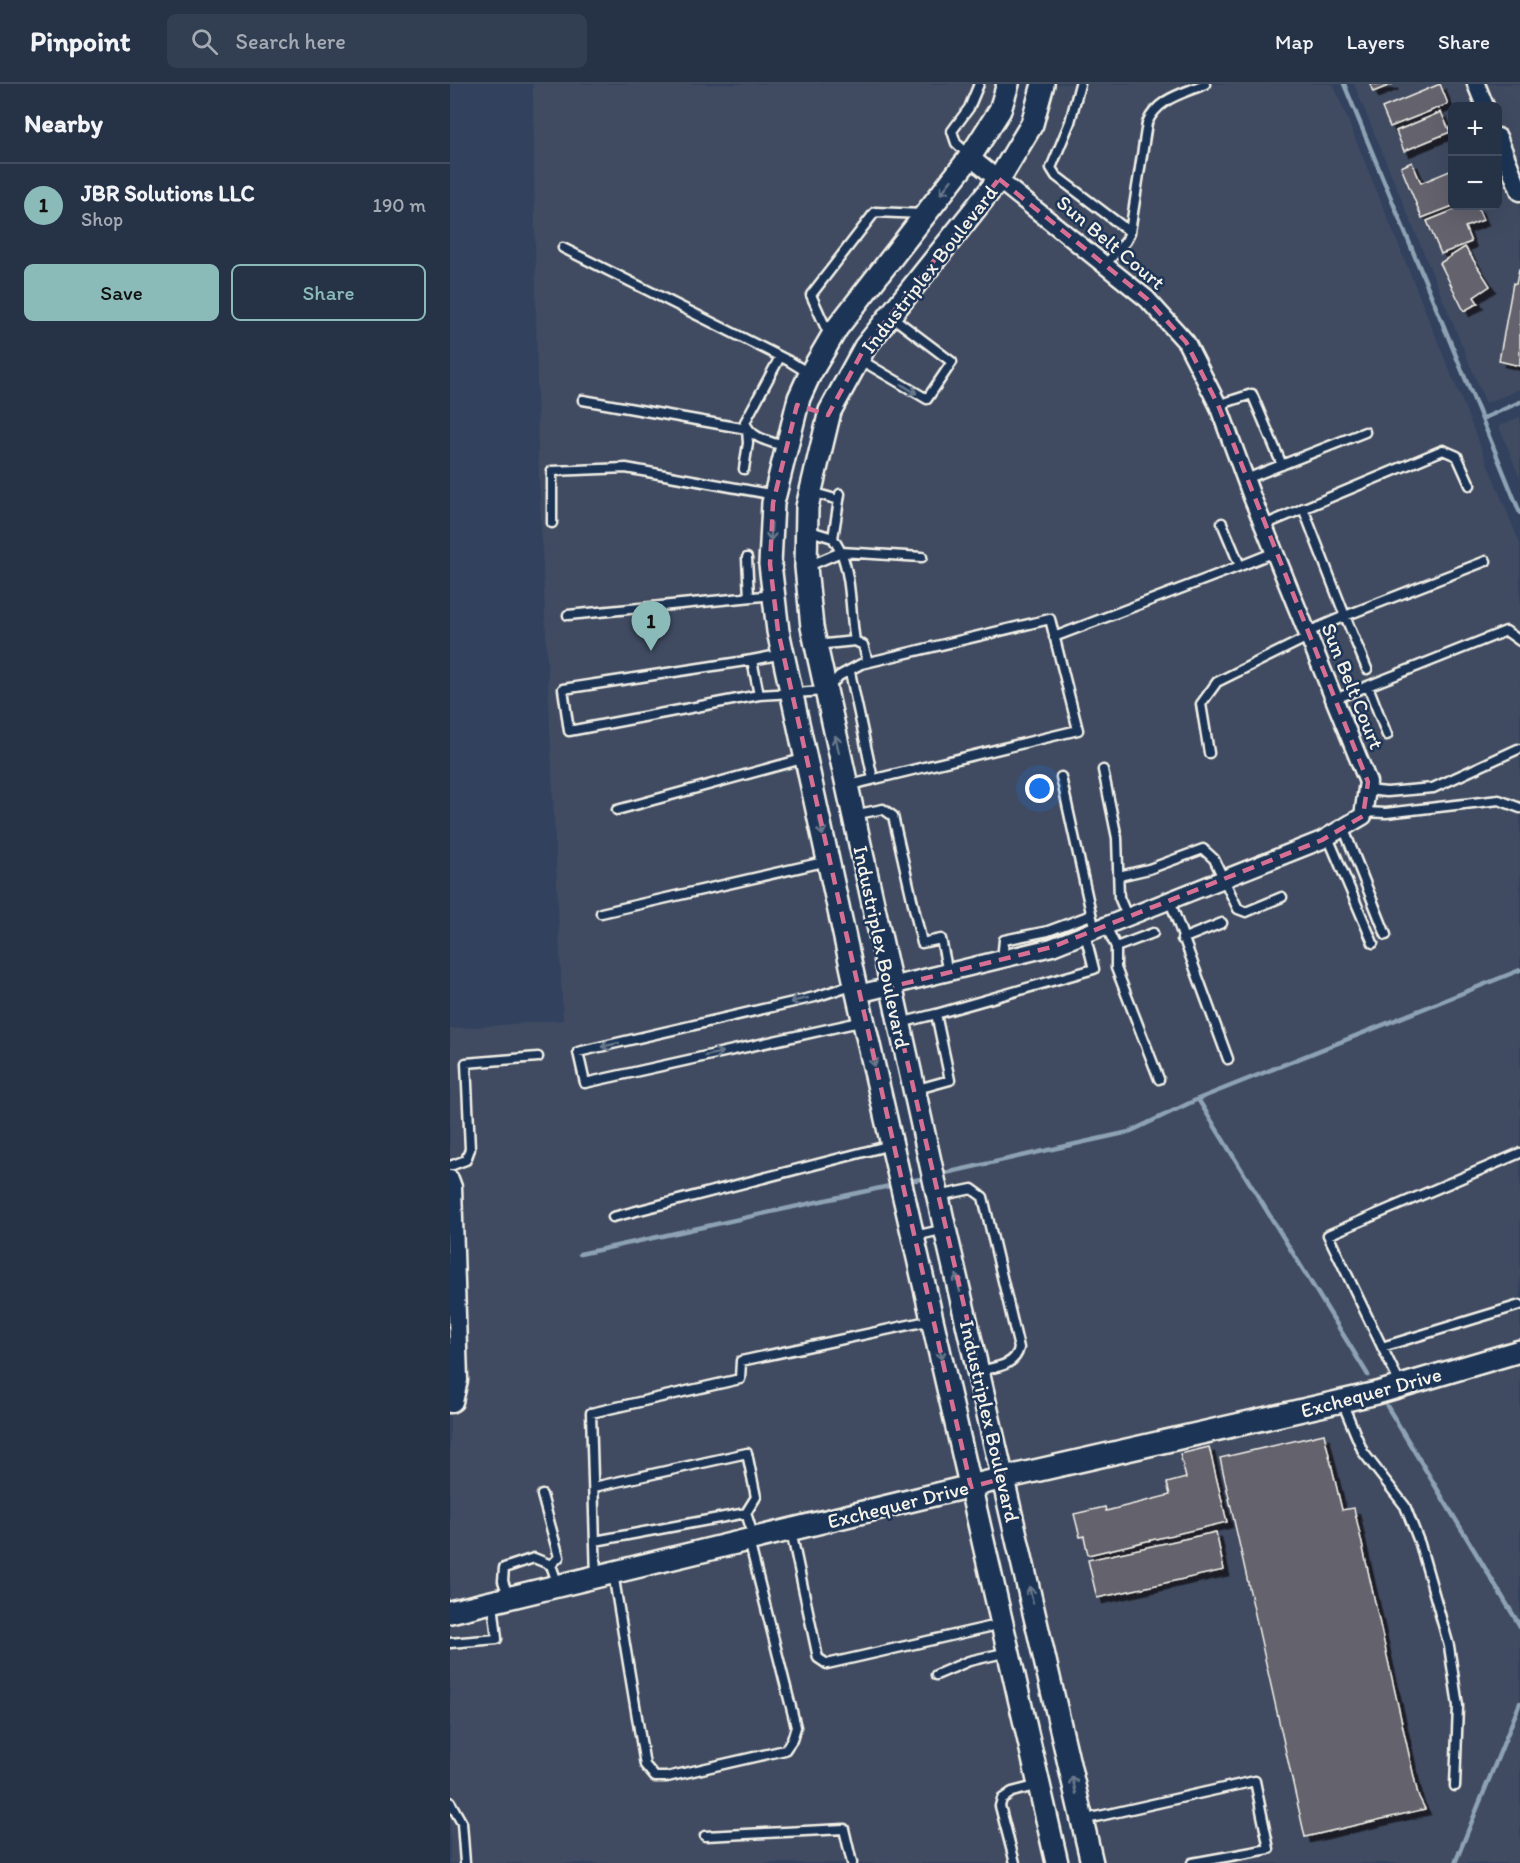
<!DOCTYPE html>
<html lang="en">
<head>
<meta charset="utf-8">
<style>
  body { margin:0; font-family:Itim,sans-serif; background:#323e51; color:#f1f3f6 }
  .controls { position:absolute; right:18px; top:18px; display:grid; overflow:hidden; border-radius:9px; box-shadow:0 6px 24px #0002 }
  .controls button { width:54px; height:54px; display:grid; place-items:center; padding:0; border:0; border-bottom:2px solid #424d5f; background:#263246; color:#f1f3f6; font:30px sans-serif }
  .you { position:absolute; left:590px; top:705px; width:21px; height:21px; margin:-15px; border:4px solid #fff; border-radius:50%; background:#1a73e8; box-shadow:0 0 0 9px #1a73e833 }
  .badge { display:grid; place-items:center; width:39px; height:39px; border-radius:50%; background:#8bbbb9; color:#111; font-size:20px; font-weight:700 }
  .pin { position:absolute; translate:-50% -50px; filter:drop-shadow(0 2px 3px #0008) }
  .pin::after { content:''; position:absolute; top:32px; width:21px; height:18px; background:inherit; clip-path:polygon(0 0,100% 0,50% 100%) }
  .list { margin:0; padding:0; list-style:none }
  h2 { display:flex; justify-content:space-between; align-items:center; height:78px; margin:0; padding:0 24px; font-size:26px }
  h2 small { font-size:20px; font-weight:400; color:#a4aab3 }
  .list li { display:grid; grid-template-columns:39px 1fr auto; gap:18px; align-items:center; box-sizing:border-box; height:84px; padding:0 24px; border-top:2px solid #424d5f }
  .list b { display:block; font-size:22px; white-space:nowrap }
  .list p { margin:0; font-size:20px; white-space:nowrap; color:#a4aab3 }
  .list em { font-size:20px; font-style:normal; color:#a4aab3 }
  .actions { display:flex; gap:12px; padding:18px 24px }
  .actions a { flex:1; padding:14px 0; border:2px solid #8bbbb9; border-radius:9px; text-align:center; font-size:21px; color:#8bbbb9 }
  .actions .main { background:#8bbbb9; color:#111 }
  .icon { flex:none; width:33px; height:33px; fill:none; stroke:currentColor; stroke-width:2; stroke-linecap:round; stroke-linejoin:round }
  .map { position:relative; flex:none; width:1070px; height:1779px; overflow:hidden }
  header { display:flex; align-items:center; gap:36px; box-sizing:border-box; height:84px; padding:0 30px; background:#263246; border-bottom:2px solid #424d5f }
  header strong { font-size:28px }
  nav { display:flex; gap:33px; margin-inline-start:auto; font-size:21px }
  .search { width:420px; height:54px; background:#323e51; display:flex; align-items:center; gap:15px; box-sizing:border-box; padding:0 21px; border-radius:9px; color:#a4aab3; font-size:22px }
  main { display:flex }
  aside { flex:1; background:#263246 }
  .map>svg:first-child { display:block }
  .built { fill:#414c62; fill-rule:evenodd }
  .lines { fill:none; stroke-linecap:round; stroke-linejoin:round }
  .stream { stroke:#8da2b3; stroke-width:4.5 }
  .building { fill:#63626d; stroke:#f4f1e8; stroke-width:1.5; filter:url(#shadow) }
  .service-casing { stroke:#f4f1e8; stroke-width:13 }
  .minor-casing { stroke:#f4f1e8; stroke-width:21 }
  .tertiary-casing { stroke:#f4f1e8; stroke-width:26 }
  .service { stroke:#1d3557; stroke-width:8 }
  .minor { stroke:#1d3557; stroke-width:16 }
  .tertiary { stroke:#1d3557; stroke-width:21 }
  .oneway { stroke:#68778a }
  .marked { fill:none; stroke:#d66f93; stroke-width:4.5; stroke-dasharray:12 8; stroke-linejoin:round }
  .labels { text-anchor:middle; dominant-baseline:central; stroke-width:5; stroke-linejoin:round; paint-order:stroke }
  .street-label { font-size:21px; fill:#f4f1e8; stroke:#1d3557 }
</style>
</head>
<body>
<header>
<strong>Pinpoint</strong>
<div class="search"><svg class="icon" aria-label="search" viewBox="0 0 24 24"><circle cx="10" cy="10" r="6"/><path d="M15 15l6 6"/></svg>Search here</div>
<nav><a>Map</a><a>Layers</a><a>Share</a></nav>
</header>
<main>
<aside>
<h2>Nearby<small></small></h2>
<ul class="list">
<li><span class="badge">1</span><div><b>JBR Solutions LLC</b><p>Shop</p></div><em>190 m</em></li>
</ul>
<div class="actions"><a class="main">Save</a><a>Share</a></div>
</aside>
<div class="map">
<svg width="1070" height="1779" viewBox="0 0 1070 1779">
  <defs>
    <filter id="shadow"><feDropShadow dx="5.5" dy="5.5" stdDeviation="0" flood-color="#0009"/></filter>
  </defs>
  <rect width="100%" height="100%" fill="#32425e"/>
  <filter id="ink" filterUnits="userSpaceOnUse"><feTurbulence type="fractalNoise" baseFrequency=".0167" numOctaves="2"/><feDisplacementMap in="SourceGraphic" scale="12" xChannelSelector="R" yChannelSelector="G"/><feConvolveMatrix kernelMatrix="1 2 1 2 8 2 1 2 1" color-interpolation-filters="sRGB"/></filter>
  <g filter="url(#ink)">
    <path class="built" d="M83,0H558L360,290L320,480L607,1779H0V945L113,936L88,368Z
      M593,0H883L1070,460V1779H642L356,483L380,327L549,95Z
      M904,0H1070V305L1036,319ZM1002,22H1048V122H1002Z
      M1070,333V394L1049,342Z"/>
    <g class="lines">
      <path class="stream" d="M894,0L1032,335L1070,318
        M1032,335L1070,429
        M491,1090L679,1048L748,1015
        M460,1097L475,1094
        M130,1170L444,1101
        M918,1291L748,1015L1070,886
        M937,1322L1070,1542
        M1005,1779L1070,1619"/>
    </g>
    <path class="building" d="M920,0H943L923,8Z
      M990,0L998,20L940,43L932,24Z
      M991,28L1000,48L954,67L946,47Z
      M962,78L971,99L1002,86L1003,122L972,134L951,83Z
      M1014,122H1027L1033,136L1015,143L1021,158L991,170L977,137Z
      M1015,163L1040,202L1024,213L1028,219L1014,227L990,179Z
      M1069,185H1070V282L1049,277L1063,199L1066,200Z
      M874,1350L892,1426L904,1424L968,1711L975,1725L855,1753L770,1374Z
      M759,1363L777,1438L638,1471L634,1452L630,1453L624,1430L655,1423L656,1427L720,1411L717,1399L736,1394L730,1370Z
      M766,1448L774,1486L647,1514L638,1476Z"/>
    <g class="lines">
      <g class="service-casing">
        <path id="service" d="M630,0L620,38L601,84L606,92L680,148
          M520,72L506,59L502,47L519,24L529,0
          M113,164L339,277L360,290
          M654,182L676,157L680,148L697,39C708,14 732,10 755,0
          M379,251L361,211L425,128L472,130
          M330,273L295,338C300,355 322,358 337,363
          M409,275L477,315L502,278L441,232
          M133,316L297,345L298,359L294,385
          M768,321L802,310L832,381
          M796,395L915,348
          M361,408L389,416
          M853,424L895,532L1036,477
          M102,439V387L176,384L325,411
          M772,439L790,482L825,468
          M814,441L993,366L1007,372L1020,401
          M357,446L383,454
          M297,474L299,513
          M356,483L391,468L383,454L390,410
          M118,531L323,511
          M858,548L895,532L917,585
          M604,553L790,482
          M405,557L413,561L418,578
          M366,561L405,557C400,528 402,496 391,468L472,473
          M333,570L302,576L309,611L376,607L389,592L411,580L600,535L628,646L396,702
          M302,576L113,605L119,647L309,611
          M400,588L423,695
          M918,602L937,651
          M885,615L1056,547L1070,557
          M759,669L751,620L767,598L860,552
          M653,686L667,754L669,813L678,834
          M611,693L645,847
          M917,706L937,708L983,704L1068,665
          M167,726L356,674
          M913,728L936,729L1049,716L1070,724
          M403,731L433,725L443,732L472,859L491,855L498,889
          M893,743L936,851
          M878,753L923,859
          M669,792L699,785L753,765L764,775L788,825L796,828L832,813
          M720,817L778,975
          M151,829L378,777
          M656,842L666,863L703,849
          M732,855L772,839
          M666,863V884L709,995
          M552,876L554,856L598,847L641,831
          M405,900L365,913L128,968L135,999L414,937
          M486,930L644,885L635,850
          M450,939L486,930L500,996L464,1006
          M0,1082L16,1076L20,1065L16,979L88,973
          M488,1112L522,1105L533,1113L569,1264C565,1282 546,1283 529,1287
          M163,1133L441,1061
          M465,1152L495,1145
          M932,1263L1070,1221
          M951,1302L878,1151L1070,1069
          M892,1318L913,1368L955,1422L970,1460L999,1562L1008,1622L1005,1702
          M144,1403L297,1369L306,1413L296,1429
          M92,1411L109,1473L101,1481
          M341,1447L368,1574L377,1580L552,1540
          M145,1457L296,1429L304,1454
          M163,1489L195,1681L205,1693H217L335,1666L342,1656L346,1643L299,1457
          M146,1493L141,1329L290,1295L291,1277L482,1236
          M59,1514L53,1497L54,1484L84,1474L101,1481L108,1501
          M0,1559L47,1555L43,1519
          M486,1591L519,1577L558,1568
          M0,1718L12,1739L15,1779
          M632,1736L805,1697L819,1765L742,1779
          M255,1752L394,1745L402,1779
          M565,1779L550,1722L552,1715L562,1708L589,1701"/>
      </g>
      <g class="minor-casing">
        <path id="minor" d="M1026,0L1035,22
          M1048,53L1070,108
          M408,910L602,863L872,756L913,732L918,698L802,413L768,321L736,258L697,215L520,73
          M0,1095L3,1103L9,1296L4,1318L0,1320"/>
      </g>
      <g class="tertiary-casing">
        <path id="tertiary" d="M558,0L550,26L520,73L387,244L360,290L349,314L323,419L320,480L328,547L405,900L607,1779
          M593,0L582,40L549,95L415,263L380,327L357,423L356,483L362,543L495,1145L642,1779
          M0,1528L554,1394L927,1309L1070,1267"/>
      </g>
      <use href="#service" class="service"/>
      <use href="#minor" class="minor"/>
      <use href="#tertiary" class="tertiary"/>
    </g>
    <defs><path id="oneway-shaft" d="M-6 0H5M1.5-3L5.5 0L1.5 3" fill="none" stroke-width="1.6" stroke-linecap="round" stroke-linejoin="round" transform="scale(1.5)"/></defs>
    <g class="oneway">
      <use href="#oneway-shaft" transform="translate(496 103) rotate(128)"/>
      <use href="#oneway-shaft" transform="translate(459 305) rotate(31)"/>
      <use href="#oneway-shaft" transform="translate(321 448) rotate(93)"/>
      <use href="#oneway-shaft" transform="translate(387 660) rotate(-102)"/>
      <use href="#oneway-shaft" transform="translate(371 743) rotate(78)"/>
      <use href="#oneway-shaft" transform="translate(349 916) rotate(167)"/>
      <use href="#oneway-shaft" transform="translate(160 961) rotate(167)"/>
      <use href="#oneway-shaft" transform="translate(264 970) rotate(-13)"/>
      <use href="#oneway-shaft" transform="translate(423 974) rotate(77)"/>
      <use href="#oneway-shaft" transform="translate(508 1199) rotate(-103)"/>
      <use href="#oneway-shaft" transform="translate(490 1267) rotate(77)"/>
      <use href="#oneway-shaft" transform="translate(581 1511) rotate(-103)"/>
      <use href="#oneway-shaft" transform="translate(624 1701) rotate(-103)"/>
    </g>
  </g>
  <path class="marked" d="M549,95L697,215L736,258L768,321L918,698L913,732L872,756L602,863L440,903L554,1394L521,1403L328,547L320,480L323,419L347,321L378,331L415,263Z"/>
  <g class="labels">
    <g class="street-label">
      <text transform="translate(661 158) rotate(40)">Sun Belt Court</text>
      <text transform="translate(479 185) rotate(-52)">Industriplex Boulevard</text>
      <text transform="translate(903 602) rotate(68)">Sun Belt Court</text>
      <text transform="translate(432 863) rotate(78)">Industriplex Boulevard</text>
      <text transform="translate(921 1308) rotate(-15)">Exchequer Drive</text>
      <text transform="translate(540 1337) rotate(77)">Industriplex Boulevard</text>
      <text transform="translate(448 1420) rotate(-14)">Exchequer Drive</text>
    </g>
  </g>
</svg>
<div class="controls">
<button>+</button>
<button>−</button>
</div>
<div class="you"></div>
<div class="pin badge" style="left:201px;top:567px">1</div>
</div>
</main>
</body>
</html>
